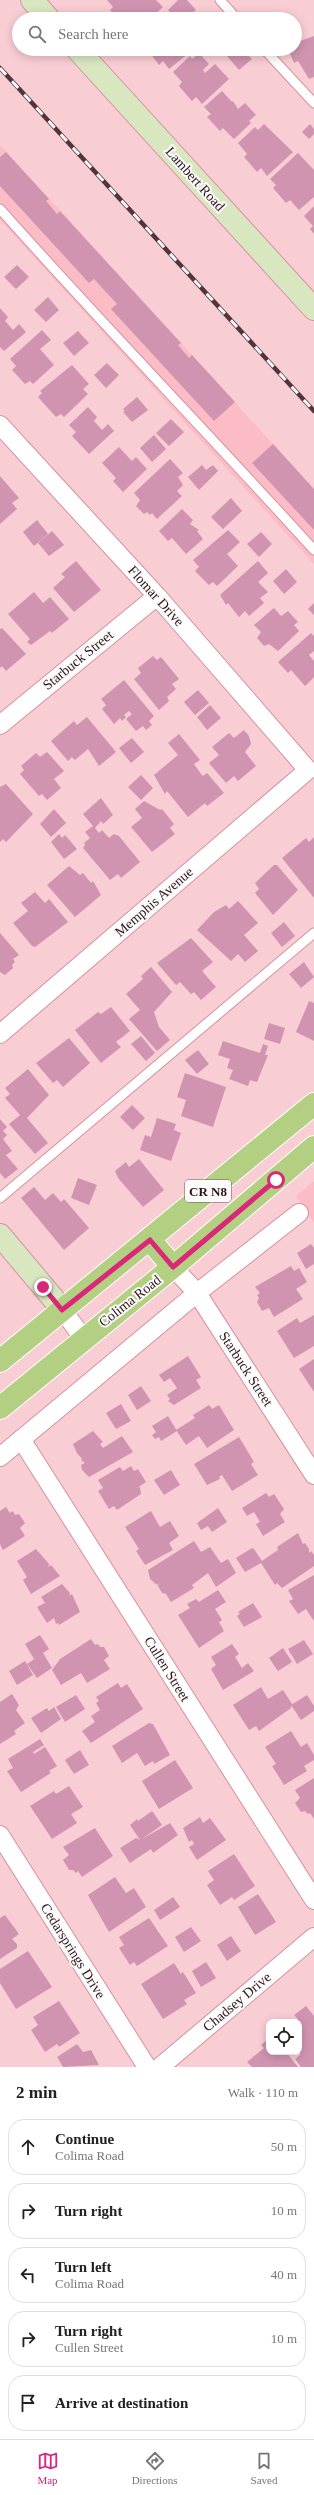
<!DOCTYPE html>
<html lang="en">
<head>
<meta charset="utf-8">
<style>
  body { margin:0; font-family:"Times New Roman",serif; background:#f2f2f2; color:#222 }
  .controls { position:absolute; right:12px; bottom:12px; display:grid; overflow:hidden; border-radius:8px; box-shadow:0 2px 10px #0003 }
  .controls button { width:36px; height:36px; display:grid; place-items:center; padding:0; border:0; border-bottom:1px solid #e0e0e0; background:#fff; color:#222; font:20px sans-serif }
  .stop { position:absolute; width:12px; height:12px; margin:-9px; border:3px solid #db2777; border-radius:50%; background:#fff }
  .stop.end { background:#db2777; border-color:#fff; box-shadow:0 1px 4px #0008 }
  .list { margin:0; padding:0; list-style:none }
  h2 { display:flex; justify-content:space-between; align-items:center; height:52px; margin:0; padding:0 16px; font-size:17px }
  h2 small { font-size:13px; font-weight:400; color:#767676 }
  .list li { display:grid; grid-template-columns:26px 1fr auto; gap:12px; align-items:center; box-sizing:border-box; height:56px; margin:0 8px 8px; padding:0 8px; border:1px solid #e0e0e0; border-radius:16px }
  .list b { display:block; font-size:15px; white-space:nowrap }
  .list p { margin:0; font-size:13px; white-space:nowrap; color:#767676 }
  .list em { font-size:13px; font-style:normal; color:#767676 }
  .icon { flex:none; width:22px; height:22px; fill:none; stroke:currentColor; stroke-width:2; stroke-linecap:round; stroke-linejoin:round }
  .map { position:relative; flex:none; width:314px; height:2067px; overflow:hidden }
  .search { position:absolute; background:#fff; box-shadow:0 2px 10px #0003; left:12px; right:12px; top:12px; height:44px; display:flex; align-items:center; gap:10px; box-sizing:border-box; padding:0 14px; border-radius:22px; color:#767676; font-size:15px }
  .sheet { height:372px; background:#fff }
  nav { display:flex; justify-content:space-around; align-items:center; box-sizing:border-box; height:56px; border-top:1px solid #e0e0e0; background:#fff; font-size:11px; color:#767676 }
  nav a { display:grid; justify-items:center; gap:2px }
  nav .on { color:#db2777 }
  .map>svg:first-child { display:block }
  .built { fill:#fbbcc6 }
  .building { fill:#d094b1 }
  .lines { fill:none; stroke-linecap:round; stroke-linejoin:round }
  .lane-casing { stroke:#d5929d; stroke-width:11 }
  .street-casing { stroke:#d5929d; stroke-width:20 }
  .secondary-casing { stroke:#d5929d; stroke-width:24 }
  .primary-casing { stroke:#fff; stroke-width:24 }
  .lane { stroke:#fff; stroke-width:9 }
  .street { stroke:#fff; stroke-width:18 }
  .secondary { stroke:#d9e7c1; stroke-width:22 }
  .primary { stroke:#b2cf82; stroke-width:22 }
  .rail-casing { stroke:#51353a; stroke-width:4.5 }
  .rail { stroke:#fbfbfb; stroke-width:3; stroke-dasharray:9; stroke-linecap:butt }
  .route { stroke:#db2777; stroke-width:5 }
  .labels { text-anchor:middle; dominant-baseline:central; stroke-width:4; stroke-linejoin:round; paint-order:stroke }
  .shield { fill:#fbfbfb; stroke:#6b595d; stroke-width:1 }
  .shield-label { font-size:13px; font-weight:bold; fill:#2d1419 }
  .street-label { font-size:14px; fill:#2d1419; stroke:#fbfbfb }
</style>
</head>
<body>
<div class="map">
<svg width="314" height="2067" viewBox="0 0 314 2067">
  <rect width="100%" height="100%" fill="#f9cdd4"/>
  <path class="built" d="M0,145L314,489V564L0,220Z
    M314,1181V1223L296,1196Z"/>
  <path class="building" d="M107,0H156L163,7L150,19H118L110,10L113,7Z
    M178,0H187L196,10L186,19H176L168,10Z
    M314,36V77L309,79L298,61L294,63L288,49H295V43Z
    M147,49H194L169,69L163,61L159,65Z
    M209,49H220L214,55Z
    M234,49H242L252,59L239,70L227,56Z
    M199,53L209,64L203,70L205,73L215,64L229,79L202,104L196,97L192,101L179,86L182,82L173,72L190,56L192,59Z
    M222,91L232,102L233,101L238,109L245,103L256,115L249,121L251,123L234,139L223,128L220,131L207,117L211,114L204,107Z
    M264,124L293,152L267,176L261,168L257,172L244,157L247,154L238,143L255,127L258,130Z
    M310,124L314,129V134L309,139L302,132Z
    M6,152L49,199L46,201L57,214L60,211L181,343L178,345L189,358L192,355L235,402L214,421L111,309L117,304L94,279L89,283L0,186V157Z
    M298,153L314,170V197L299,210L290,200L286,203L273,188L276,185L270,179Z
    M314,206V234L310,229L313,226L304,216Z
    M17,265L29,277L16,289L4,277Z
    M48,297L59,310L46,322L34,310Z
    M0,308L8,317L5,321L13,330L19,324L26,332L4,351L0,347Z
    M42,330L51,340L40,349L54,365L33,384L30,381L25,384L12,370L16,366L10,359Z
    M78,331L89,343L74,356L63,343Z
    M107,363L119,375L106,388L94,375Z
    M72,365L89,384L83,389L88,394L64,417L61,414L56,417L38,397L42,393L40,391Z
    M137,397L148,410L132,422L123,412L125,411L123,409Z
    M88,407L97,417L94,421L102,430L108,424L114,431L89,454L72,436L76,432L69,425Z
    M171,419L184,432L169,446L156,433Z
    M154,435L166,449L152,462L140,448Z
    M273,444L314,489V530L252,463Z
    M119,447L132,461L136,457L147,469L123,492L113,481L116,478L102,463Z
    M170,459L183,473L178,477L183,485L177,491L182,496L157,519L152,513L150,515L147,512L144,514L136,506L140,500L134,493Z
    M202,465L206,470L213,465L218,471L199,490L188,477Z
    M0,476L19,498L12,503L17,509L0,524Z
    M231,498L242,511L223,529L211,517Z
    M182,509L193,520L190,524L199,530L197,531L203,539L186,554L172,538L168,541L159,531Z
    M37,520L48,534L34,546L23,532Z
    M228,530L240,542L227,554L238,566L217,586L213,582L209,585L195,571L199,567L193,560Z
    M52,531L64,545L49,556L38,543Z
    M261,532L272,544L259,557L247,544Z
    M76,561L101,590L74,612L53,588L65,577L61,574Z
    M258,561L268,573L258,582L268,592L260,598L264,603L249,616L245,611L239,617L228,603L226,605L220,595Z
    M286,569L297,582L284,594L273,581Z
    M34,592L43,603L50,597L69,619L52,633L50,631L31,645L27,642L30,639L8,614Z
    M314,603V615L308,609Z
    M274,608L281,616L288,611L298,622L294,625L299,631L278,651L269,644L264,646L257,638L261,632L254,625Z
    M2,628L26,654L6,671L2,666L0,668V629Z
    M311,633L314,636V651L309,655L314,661V677L305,686L291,670L288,673L278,662Z
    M153,656L157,660L161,657L179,679L172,684L176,689L167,697L169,701L159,710L134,679L141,673L138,668Z
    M124,680L154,716L149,721L152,725L146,730L143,726L136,731L126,719L132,714L129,711L124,715L126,717L122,721L120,718L114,724L102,709L106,705L101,699Z
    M198,690L209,703L195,715L184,702Z
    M210,705L221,718L207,730L197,717Z
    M87,717L116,752L99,766L88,749L75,760L72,757L68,761L51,741L74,721L77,725Z
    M244,730L249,736L251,744L245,752L256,766L238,781L234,776L226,783L209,763L219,755L212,747L229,733L234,738Z
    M179,734L200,760L194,764L201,774L203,776L207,773L224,793L207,806L205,803L188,817L167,791L165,794L154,775L178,755L168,743Z
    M132,738L144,752L131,763L119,748Z
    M47,752L64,771L54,779L61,788L47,800L42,794L39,796L20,774L24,770L21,766L36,753L40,757Z
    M141,775L153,788L141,800L128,787Z
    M6,784L33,814L6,842L3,839L0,842V787Z
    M101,798L113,815L103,824L101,821L95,828L99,833L102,830L109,838L114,834L119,836L140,862L121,878L118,874L110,880L83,848L85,845L84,843L90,838L85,832L93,826L83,814Z
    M144,801L160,810L162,809L174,824L170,828L175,834L152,852L131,827L142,818L135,809Z
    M54,809L66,823L51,837L40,824Z
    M59,834L62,838L65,835L77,849L64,859L51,842Z
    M314,837V898L282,858L306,838L309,842Z
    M274,865H277L298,890L273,915L255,893L259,889L255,883Z
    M69,866L80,875L83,873L91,883L93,881L101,895L75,917L47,885Z
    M35,892L45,903L49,899L68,922L35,947L32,946L13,923L28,911L21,903Z
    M238,901L258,923L244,935L258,951L245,962L238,954L231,961L197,930L214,912L226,905L229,909Z
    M284,922L295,936L282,947L271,933Z
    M0,933L19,955L13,959L15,962L12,965L13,968L5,975L0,972Z
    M191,938L213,962L202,971L216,987L201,1000L194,992L191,994L180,982L176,985L157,963Z
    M304,962L314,977L301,988L289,974Z
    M151,967L172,992L154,1012L159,1027L170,1040L157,1051L129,1019L140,1010L126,994L143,979L141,976Z
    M309,1001L314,1003V1041L296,1032Z
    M111,1007L130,1031L116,1042L121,1047L101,1063L75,1030L98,1012L101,1014Z
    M269,1023L285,1028L280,1044L264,1039Z
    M141,1036L155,1053L146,1061L131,1044Z
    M69,1038L90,1063L63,1087L57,1080L53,1083L36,1063Z
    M223,1041L260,1053L263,1044L268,1046L265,1055H268L257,1082L250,1080L248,1086L229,1079L233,1070L227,1068L230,1059L218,1055Z
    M198,1050L209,1064L197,1074L185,1060Z
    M28,1069L49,1095L27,1118L48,1143L35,1154L9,1124L20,1115L5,1098L10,1094L5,1088Z
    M185,1073L226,1087L213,1127L181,1116L186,1100L177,1097Z
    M132,1105L145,1118L133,1130L120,1117Z
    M157,1118L176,1124L174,1130L181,1133L171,1161L140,1150L145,1135L151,1137Z
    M0,1119L7,1127L3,1131L7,1135L3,1139L12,1151L6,1155L18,1169L5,1179L0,1173Z
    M139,1159L164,1190L143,1207L118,1178L115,1171L126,1162L129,1167Z
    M78,1178L97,1185L89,1205L71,1198Z
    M34,1187L45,1200L53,1193L61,1202L64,1199L89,1228L64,1250L21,1198Z
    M311,1244L314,1248V1264L306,1269L297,1253Z
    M291,1266L294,1271L299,1268L307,1282L296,1289L303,1299L274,1317L269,1308L262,1311L257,1302L259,1298L257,1295L260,1293L255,1287Z
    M314,1315V1346L294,1358L277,1331L297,1318L300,1323Z
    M188,1356L201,1377L196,1380L201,1388L174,1405L168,1401L170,1399L167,1395L177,1388L170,1378L164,1382L159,1375Z
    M314,1359V1392L299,1369Z
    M141,1386L151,1401L137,1410L128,1395Z
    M121,1404L131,1421L116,1429L106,1413Z
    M209,1405L212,1409L219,1405L234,1430L207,1448L199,1436L186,1445L176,1430L195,1418L193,1415Z
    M168,1416L177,1431L161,1441L159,1437L155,1439L152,1435L156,1432L152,1426Z
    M93,1431L103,1442L100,1444L103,1448L122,1436L133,1452L89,1477L82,1470L81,1465L85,1463L81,1460L82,1459L77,1453L73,1444Z
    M239,1437L254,1462L251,1464L258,1475L232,1491L222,1475L219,1477L220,1479L207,1485L194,1464Z
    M131,1466L134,1471L138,1469L146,1482L137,1488L140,1487L141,1494L117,1510L114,1506L109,1509L98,1491L103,1488L98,1480L120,1467L123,1471Z
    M171,1470L180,1485L164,1495L154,1480Z
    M266,1493L269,1497L274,1494L284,1509L280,1514L285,1522L263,1536L256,1524L260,1522L254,1512L247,1516L242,1508Z
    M6,1507L10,1513L13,1511L15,1515L19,1514L25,1523L20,1528L25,1536L3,1550L0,1544V1511Z
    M218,1508L227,1522L212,1532L208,1526L201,1530L197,1523Z
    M151,1511L160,1527L170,1521L179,1536L169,1543L173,1550L145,1565L136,1551L139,1549L125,1527Z
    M298,1533L303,1544L305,1543L309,1549V1553L311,1551L314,1555V1566L282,1588L277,1583L275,1585L261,1563L245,1572L236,1558L252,1548L254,1549L262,1561L278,1550L277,1547Z
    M194,1541L201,1552L210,1547L221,1563L228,1559L236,1573L216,1587L208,1573L192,1585L194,1588L171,1602L166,1594L162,1593L158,1586L159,1583L157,1585L150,1579L148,1570Z
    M36,1549L49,1564L48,1567L51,1565L60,1576L31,1594L23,1580L27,1577L17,1561Z
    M314,1575V1621L306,1609L298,1614L289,1601L293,1599L288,1590Z
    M62,1584L70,1593L69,1596L72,1594L80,1612L59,1625L58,1623L56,1624L54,1618L47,1623L37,1607L45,1603L41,1597Z
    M218,1590L226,1602L215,1609L222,1620L219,1622L224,1631L199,1648L178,1615L190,1608L187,1604L196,1599L199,1602Z
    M253,1603L262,1617L244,1627L237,1616L240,1614L238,1612Z
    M40,1635L49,1649L34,1659L25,1644Z
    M91,1639L95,1645L98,1644L100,1647H104L109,1656L104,1660L110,1669L87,1683L81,1673L61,1685L52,1670L60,1659Z
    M304,1640L313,1654L297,1664L288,1649Z
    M232,1644L239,1654L235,1657L242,1668L248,1663L254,1671L223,1690L211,1669L216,1665L211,1657Z
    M283,1648L292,1662L278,1671L269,1658Z
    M43,1653L52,1668L37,1678L27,1664Z
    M25,1661L33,1675L17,1685L9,1671Z
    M118,1683L121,1688L127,1684L143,1709L91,1743L82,1731L95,1722L91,1716L100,1710L96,1703L99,1701L96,1697Z
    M261,1687L268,1699L283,1690L292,1704L291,1708L259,1731L256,1726L249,1730L233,1705Z
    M12,1694L19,1705L16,1710L25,1723L14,1731L16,1734L0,1744V1702Z
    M76,1695L85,1709L65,1722L56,1707Z
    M307,1695L314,1706V1711L301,1720L291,1705Z
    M54,1707L61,1719L41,1733L31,1718L47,1708L49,1711Z
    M149,1723L153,1724L170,1755L154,1764L153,1761L145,1766L137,1753L122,1763L112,1746Z
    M291,1731L301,1747L307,1743L314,1755V1760L304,1766L307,1771L284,1785L272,1766L276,1764L265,1747Z
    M40,1739L44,1745L33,1752L34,1754L45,1747L57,1766L49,1771L51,1773L21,1792L7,1771L13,1768L8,1759Z
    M80,1750L89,1765L74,1774L65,1760Z
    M175,1760L193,1788L159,1809L142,1781Z
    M314,1778V1819L310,1813L308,1814L305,1811L301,1812L295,1803L300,1798L295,1790Z
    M69,1786L83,1807L71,1814L77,1823L52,1839L30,1806L54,1791L56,1794Z
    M152,1811L162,1825L142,1839L170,1823L178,1835L153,1853L151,1849L130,1863L120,1848L136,1838L140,1840L130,1825L137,1819L138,1821Z
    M200,1817L203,1823L210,1818L226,1840L197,1860L189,1847L194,1844L192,1840L189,1842L183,1828Z
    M95,1828L113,1856L82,1877L78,1871L76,1873L73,1870H69L63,1860L69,1855L63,1847Z
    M234,1854L255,1886L234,1900L232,1897L220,1905L207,1885L214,1880L208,1871Z
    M115,1877L126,1893L134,1888L146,1907L109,1932L88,1895Z
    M258,1894L276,1922L255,1935L238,1907Z
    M173,1897L180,1907L160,1920L154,1910Z
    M5,1915L19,1934L12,1939L17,1944V1948L0,1959V1918Z
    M149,1918L168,1946L137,1966L134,1962L130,1965L119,1948L124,1945L119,1937Z
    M191,1927L201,1941L184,1952L175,1937Z
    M231,1936L241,1951L227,1961L217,1945Z
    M28,1951L52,1987L16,2009L0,1983V1969Z
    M206,1962L216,1978L201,1987L192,1971Z
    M174,1963L181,1974L183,1972L196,1993L184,2000L187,2004L163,2019L141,1984Z
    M59,2001L80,2033L59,2047L57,2044L45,2052L31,2030L38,2025L33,2017Z
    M306,2006L314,2016V2067H301L295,2059L301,2054L299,2053V2022H294L298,2019L294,2015Z
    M269,2038V2052H286L298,2067H252L247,2062L264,2048L261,2045Z
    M77,2044L83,2052L91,2050L99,2065L63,2067L57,2057Z"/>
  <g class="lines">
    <g class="lane-casing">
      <path id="lane" d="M220,0L237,19
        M264,49L314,103
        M0,209C103,325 210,435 314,550
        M0,1198L314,933"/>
    </g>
    <g class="street-casing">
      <path id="street" d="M0,425L157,596L308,770L0,1034
        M0,725L157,596
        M173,1267L197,1293L314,1475
        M62,1309L83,1338
        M21,1439L314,1900
        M0,1457L197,1293L299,1213
        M0,1835L147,2067
        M160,2067L314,1937"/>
    </g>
    <g class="secondary-casing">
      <path id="secondary" d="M32,0L49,19
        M77,49L314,309
        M0,1235L62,1309"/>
    </g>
    <g class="primary-casing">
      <path id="primary" d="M150,1240L173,1267
        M0,1361L314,1104
        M0,1408L173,1267L314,1147"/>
    </g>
    <use href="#lane" class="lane"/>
    <use href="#street" class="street"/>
    <use href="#secondary" class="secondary"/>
    <use href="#primary" class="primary"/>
    <g class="rail-casing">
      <path id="rail" d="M0,68L314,411"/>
    </g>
    <use href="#rail" class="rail"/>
  </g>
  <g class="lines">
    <path class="route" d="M43,1287L62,1310L150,1240L173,1267L276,1180"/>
  </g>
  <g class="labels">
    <rect class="shield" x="185" y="1180" width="46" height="22" rx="3"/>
    <g class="shield-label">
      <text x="208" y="1191">CR N8</text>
    </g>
    <g class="street-label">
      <text transform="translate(195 179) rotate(48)">Lambert Road</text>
      <text transform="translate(156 596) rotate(48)">Flomar Drive</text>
      <text transform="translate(78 660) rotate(-39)">Starbuck Street</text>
      <text transform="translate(154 902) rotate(-41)">Memphis Avenue</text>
      <text transform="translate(130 1301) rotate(-38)">Colima Road</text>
      <text transform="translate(246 1369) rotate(57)">Starbuck Street</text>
      <text transform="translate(167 1669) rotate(58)">Cullen Street</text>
      <text transform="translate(73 1951) rotate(58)">Cedarsprings Drive</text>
      <text transform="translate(237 2002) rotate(-40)">Chadsey Drive</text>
    </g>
  </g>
</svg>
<div class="controls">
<button><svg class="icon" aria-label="locate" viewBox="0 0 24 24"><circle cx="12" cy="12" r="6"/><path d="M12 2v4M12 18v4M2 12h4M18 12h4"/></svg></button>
</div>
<div class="stop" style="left:276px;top:1180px"></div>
<div class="stop end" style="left:43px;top:1287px"></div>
<div class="search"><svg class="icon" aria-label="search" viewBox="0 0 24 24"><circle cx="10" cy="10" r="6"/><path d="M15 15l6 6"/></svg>Search here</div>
</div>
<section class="sheet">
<h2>2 min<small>Walk · 110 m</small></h2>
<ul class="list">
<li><svg class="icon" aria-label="ahead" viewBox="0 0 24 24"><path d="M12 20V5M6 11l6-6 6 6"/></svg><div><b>Continue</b><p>Colima Road</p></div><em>50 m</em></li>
<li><svg class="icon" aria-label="right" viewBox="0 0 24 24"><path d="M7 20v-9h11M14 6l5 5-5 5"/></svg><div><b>Turn right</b></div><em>10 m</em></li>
<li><svg class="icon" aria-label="left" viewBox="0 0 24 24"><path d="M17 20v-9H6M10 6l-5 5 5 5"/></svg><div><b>Turn left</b><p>Colima Road</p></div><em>40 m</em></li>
<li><svg class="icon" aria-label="right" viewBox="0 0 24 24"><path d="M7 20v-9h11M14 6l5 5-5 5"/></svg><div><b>Turn right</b><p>Cullen Street</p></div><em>10 m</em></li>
<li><svg class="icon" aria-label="arrive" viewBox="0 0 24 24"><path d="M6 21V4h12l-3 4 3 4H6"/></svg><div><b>Arrive at destination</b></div></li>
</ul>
</section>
<nav>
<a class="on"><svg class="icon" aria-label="map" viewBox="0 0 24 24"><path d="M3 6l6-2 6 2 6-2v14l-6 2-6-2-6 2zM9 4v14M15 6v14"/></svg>Map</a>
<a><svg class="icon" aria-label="directions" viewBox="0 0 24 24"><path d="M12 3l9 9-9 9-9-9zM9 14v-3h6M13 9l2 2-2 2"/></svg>Directions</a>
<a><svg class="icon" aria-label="saved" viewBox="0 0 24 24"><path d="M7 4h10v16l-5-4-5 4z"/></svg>Saved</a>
</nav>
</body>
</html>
